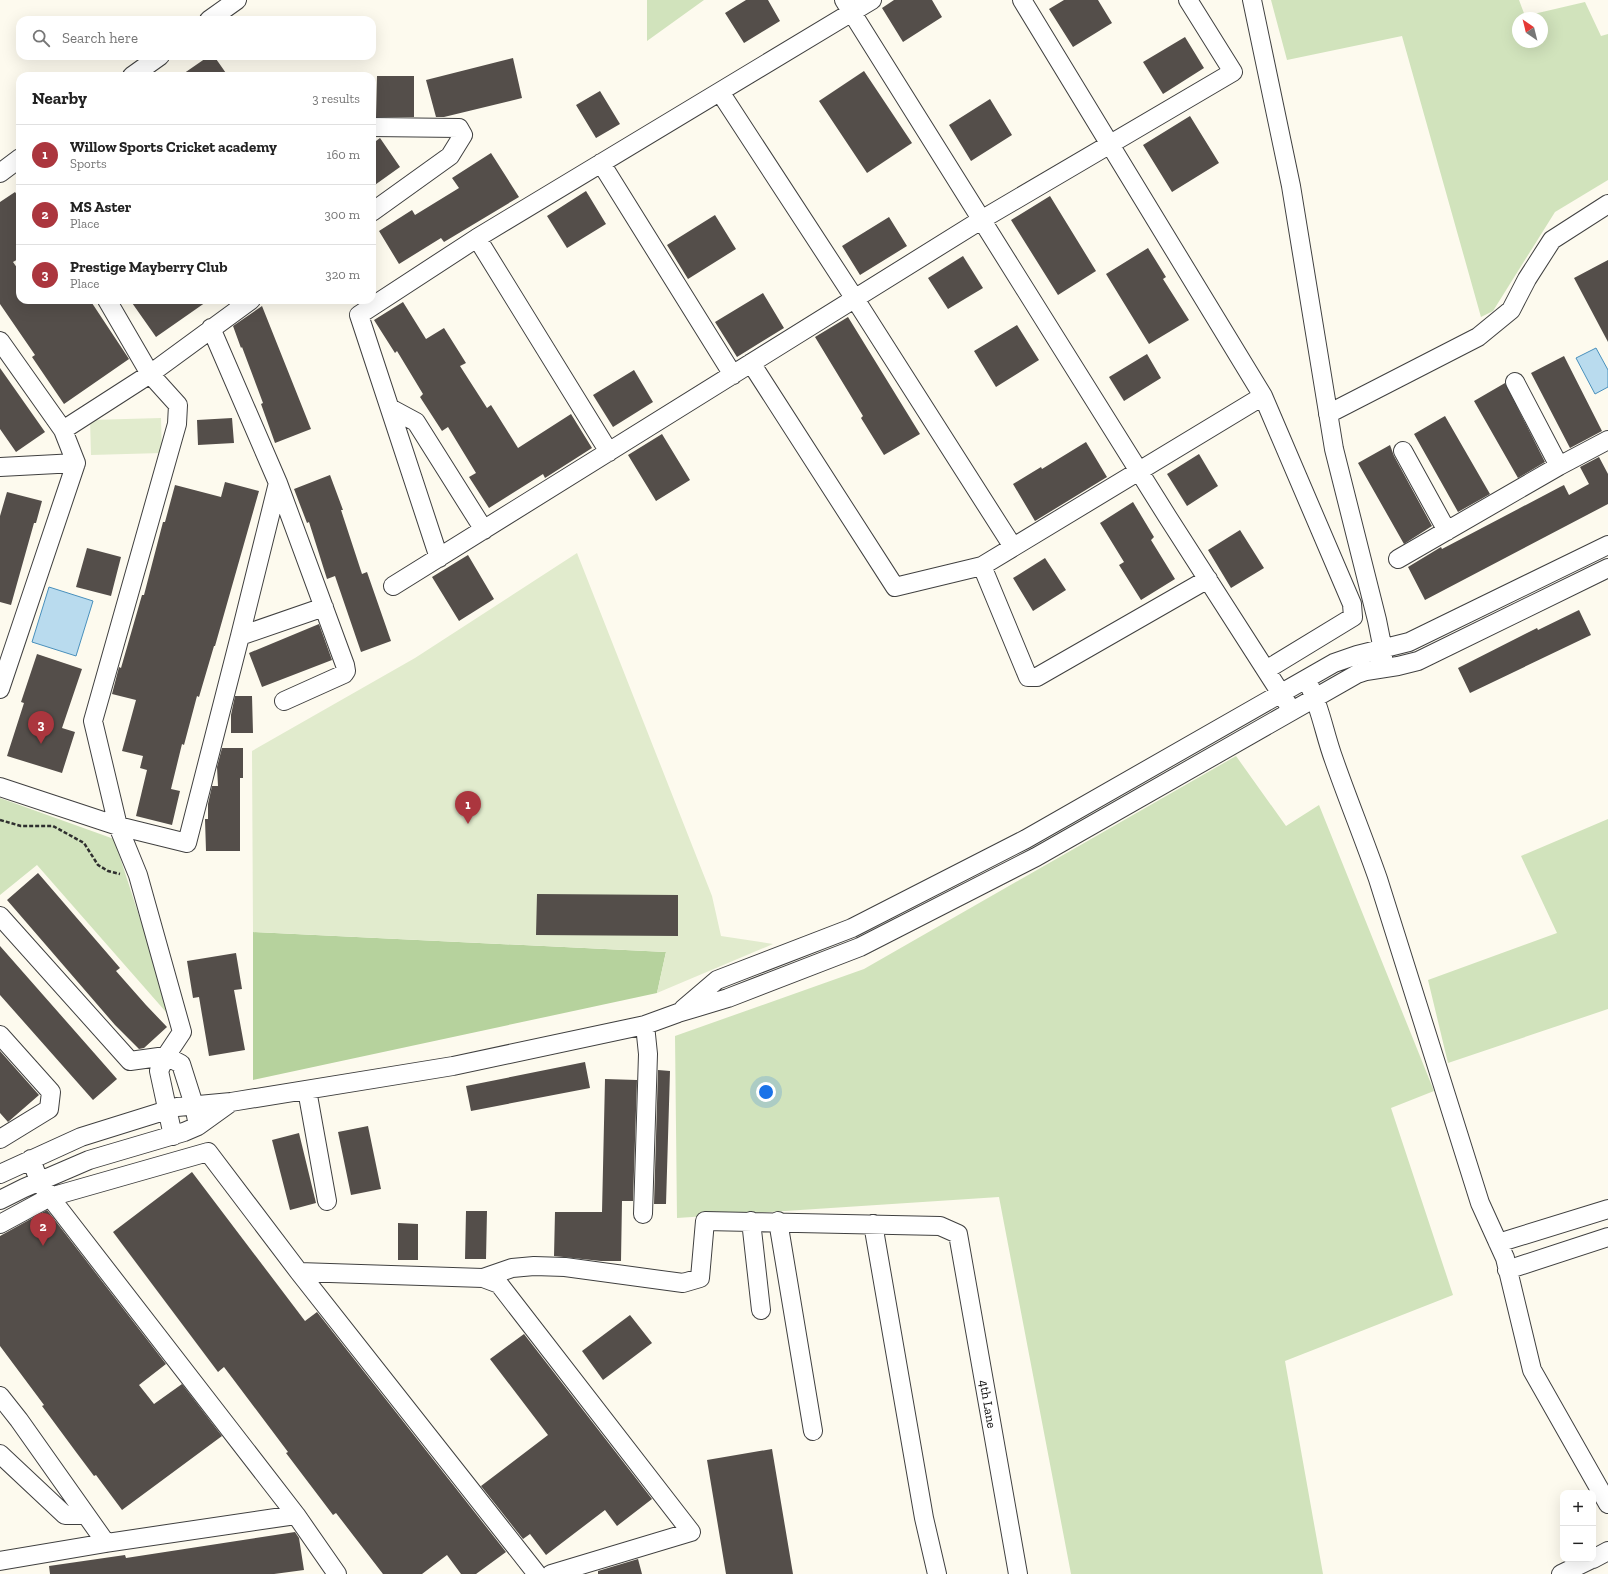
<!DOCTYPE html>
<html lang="en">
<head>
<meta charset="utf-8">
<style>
  body { margin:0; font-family:"Zilla Slab",serif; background:#f6f6f6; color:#222 }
  .controls { position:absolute; right:12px; bottom:12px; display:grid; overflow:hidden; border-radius:8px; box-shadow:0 4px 16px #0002 }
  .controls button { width:36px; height:36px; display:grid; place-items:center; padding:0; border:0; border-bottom:1px solid #e0e0e0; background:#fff; color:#222; font:20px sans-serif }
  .compass { position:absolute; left:1512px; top:12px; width:36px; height:36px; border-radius:50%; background:#fff; box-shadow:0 4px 16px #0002; rotate:325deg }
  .you { position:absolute; left:766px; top:1092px; width:14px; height:14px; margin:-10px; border:3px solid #fff; border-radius:50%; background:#1a73e8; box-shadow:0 0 0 6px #1a73e833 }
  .badge { display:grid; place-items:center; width:26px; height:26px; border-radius:50%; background:#ab363e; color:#fff; font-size:13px; font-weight:700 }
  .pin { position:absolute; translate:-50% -33px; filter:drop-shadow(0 1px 2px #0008) }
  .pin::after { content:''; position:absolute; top:21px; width:14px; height:12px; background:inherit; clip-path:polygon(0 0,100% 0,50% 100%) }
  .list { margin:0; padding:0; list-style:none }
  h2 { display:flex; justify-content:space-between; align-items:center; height:52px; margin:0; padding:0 16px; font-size:17px }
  h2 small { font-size:13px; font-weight:400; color:#767676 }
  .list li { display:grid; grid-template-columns:26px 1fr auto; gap:12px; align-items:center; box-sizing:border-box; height:60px; padding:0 16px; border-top:1px solid #e0e0e0 }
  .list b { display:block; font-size:15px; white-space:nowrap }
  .list p { margin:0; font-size:13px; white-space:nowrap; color:#767676 }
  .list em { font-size:13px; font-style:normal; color:#767676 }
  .icon { flex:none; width:22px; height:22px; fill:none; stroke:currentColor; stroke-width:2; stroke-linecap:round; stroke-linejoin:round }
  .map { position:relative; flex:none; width:1608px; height:1574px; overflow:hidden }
  .search { position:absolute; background:#fff; box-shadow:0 4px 16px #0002; left:16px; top:16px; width:360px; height:44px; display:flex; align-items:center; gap:10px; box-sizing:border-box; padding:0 14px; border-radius:12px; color:#767676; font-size:15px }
  .panel { position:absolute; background:#fff; box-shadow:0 4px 16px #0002; left:16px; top:72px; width:360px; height:232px; border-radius:12px }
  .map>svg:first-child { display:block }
  .green { fill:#d1e3bc; fill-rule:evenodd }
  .forest { fill:#b6d29d }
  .pitch { fill:#e1ebcd }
  .water { fill:#b9dbee; stroke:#4990bc }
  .building { fill:#544e4a }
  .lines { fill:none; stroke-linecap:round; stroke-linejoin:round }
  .minor-casing { stroke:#404040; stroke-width:20 }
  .path { stroke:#2f2f2f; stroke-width:2.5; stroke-dasharray:4 2; stroke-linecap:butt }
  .minor { stroke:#fff; stroke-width:18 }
  .labels { text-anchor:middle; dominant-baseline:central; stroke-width:4; stroke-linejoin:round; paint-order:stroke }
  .street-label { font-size:13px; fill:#0d0d0d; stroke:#fff }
</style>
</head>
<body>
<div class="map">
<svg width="1608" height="1574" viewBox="0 0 1608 1574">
  <rect width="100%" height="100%" fill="#fdfaee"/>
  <path class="green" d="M647,0H704L647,41Z
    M1271,0H1519L1525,16L1585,2L1601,36L1608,34V180L1555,212L1493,311L1481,317L1402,36L1287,60ZM1518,18H1542V42H1518Z
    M1236,756L1286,826L1319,805L1434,1091L1391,1108L1453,1295L1285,1361L1323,1574H1071L999,1197L677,1218L675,1036L864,969Z
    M0,798L114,839L173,1020L37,865L0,895Z
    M1608,819V1009L1448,1063L1428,980L1557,933L1521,856Z"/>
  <path class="forest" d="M253,932L666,952L657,993L253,1080Z"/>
  <path class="pitch" d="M161,418L162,453L91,455L90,420Z
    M577,553L712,896L721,936L773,944L657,993L666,952L253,932L252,751L415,658Z"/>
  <path class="water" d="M1596,348L1608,370V387L1595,394L1576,358Z
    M49,587L93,601L76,656L32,642Z"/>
  <path class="building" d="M746,0H768L780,21L744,43L725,13Z
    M894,0H932L942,17L903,42L882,8Z
    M1064,0H1098L1112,23L1073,47L1049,9Z
    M1185,37L1204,68L1163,94L1143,62Z
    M209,56H214L228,76H180Z
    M513,58L522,98L444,117H436L426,80Z
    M864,71L912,143L867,173L819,101Z
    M377,76H414V117H376Z
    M600,91L620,124L596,138L576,105Z
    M990,99L1012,135L971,161L949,125Z
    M1190,116L1219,163L1172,192L1143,145Z
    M380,138L400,167L372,187V144Z
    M491,153L519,197L444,242L441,238L399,264L379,231L412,210L415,215L459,188L452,178Z
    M586,191L606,224L567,248L547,216Z
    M15,192L20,199V258L13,262L20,272V300H90L129,359L64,404L32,357L35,355L0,304V202Z
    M1050,196L1096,271L1058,295L1011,220Z
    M715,215L736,249L688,279L667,245Z
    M889,217L907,246L860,275L842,246Z
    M1148,248L1166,277L1163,279L1189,320L1149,344L1106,274Z
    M963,256L983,288L948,309L928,278Z
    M1608,260V342L1574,278Z
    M763,293L784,328L737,357L715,322Z
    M130,300H209L156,337Z
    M403,302L426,339L444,328L466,363L460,366L487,408L491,405L518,448L571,414L592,448L545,478L543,474L489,508L469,477L476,473L448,427L442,431L420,397L423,394L397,351L395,353L374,320Z
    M262,306L311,429L275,443L261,404L263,403L242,347L241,348L233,326Z
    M848,317L920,434L884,455L861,418L863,416L815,337Z
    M1017,325L1039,360L996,387L974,351Z
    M1147,354L1161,378L1124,401L1109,377Z
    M1564,356L1602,431L1570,448L1531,373Z
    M0,368L45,432L16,452L0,429Z
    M634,370L653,402L613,427L593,395Z
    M1505,383L1545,462L1518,478L1474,401Z
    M1445,416L1490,494L1458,512L1414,434Z
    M232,418L234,443L198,445L197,420Z
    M662,434L690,480L656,501L628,455Z
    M1086,442L1107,477L1035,521L1013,484L1041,467L1042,469Z
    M1390,445L1394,456L1432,526L1404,544L1358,463Z
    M1199,454L1218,486L1187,506L1167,474Z
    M1599,457L1608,474V504L1425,600L1408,567L1441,547L1442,549L1560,487L1564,485L1569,495L1589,484L1580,467Z
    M330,475L343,510H341L362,574L367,572L391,641L361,652L335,576L327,579L309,522L307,523L294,489Z
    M225,482L259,491L215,646H214L199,697L197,696L184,745L182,744L171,789L180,791L172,825L136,816L147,770L140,768L143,756L122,751L136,700L112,694L119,667L121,668L142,595H144L163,522H165L175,485L221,497Z
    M7,492L42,501L36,523H34L11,605L0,602V516Z
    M1133,502L1154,537L1151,540L1175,579L1141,600L1119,565L1124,562L1100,523Z
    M1240,530L1264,568L1231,588L1208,550Z
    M87,548L121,557L111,596L76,587Z
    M468,555L494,599L459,621L432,577Z
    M1045,558L1066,590L1033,611L1013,578Z
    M1579,610L1591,635L1470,693L1458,668L1537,628L1538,630Z
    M319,624L332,660L262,687L249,653Z
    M37,654L82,669L62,728L75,732L62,773L7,756L24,703L21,702Z
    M235,696H252L253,733H231V715Z
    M222,748H243V778H240V851H206L205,819H208V804L212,786H218L217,767Z
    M38,873L120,968L116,971L146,1005L167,1027L144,1048L139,1049L115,1025L7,900Z
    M537,894L678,895V936L536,935Z
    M0,946L117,1079L93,1100L0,995Z
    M236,953L242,989L234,990L245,1050L209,1056L199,997L193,998L187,961Z
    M0,1051L39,1095L8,1122L0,1113Z
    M585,1062L590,1088L471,1111L466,1086Z
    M658,1070L670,1071L666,1204H654Z
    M605,1079L637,1080L633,1201H622L621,1261H601L554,1256L555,1212H602Z
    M368,1126L381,1189L351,1195L338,1132Z
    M299,1133L316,1203L290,1210L272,1140Z
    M192,1172L305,1321L317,1312L506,1552L476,1574H461L447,1555L422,1574H383L336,1513L333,1515L286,1453L288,1452L224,1367L218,1372L113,1232Z
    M47,1210L166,1364L139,1385L154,1404L182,1384L222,1436L122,1510L96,1475L94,1476L76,1452L42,1406L44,1405L0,1346V1236Z
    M466,1211H487L486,1259H465Z
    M398,1223L418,1224V1260H398Z
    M630,1315L652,1343L603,1380L582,1351Z
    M524,1334L652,1499L617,1526L605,1510L546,1555L530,1534L523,1539L481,1486L548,1435L490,1359Z
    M772,1449L793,1574H726L707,1460Z
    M295,1532L299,1538L304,1570L274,1574H50L49,1566L125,1555L126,1558Z
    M638,1559L642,1574H598V1571Z"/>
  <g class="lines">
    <g class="minor-casing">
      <path id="minor" d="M844,0L1167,516L1287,703
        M1252,0L1291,186L1334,449L1377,620L1383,650V662
        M209,20L237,0
        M132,76L160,56
        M720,92L855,299L1013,547
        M372,127L459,128L463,135L450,156L372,212
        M601,163L733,375
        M0,173L20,158
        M107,300L150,374L178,405L177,424L93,721L118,826L138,875L182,1032L166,1056L159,1071L173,1136
        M211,328L278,483L345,665L346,671L344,674L284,701
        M0,341L63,430L76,463L0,689
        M751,363L895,587L982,566L1263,396L1022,0
        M1515,382L1559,466
        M1263,396L1352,604L1353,617L1266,670
        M390,408L416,422L484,530
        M1328,414L1478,337L1511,310L1527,279L1552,240L1608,204
        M63,430L150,374L251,300
        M1403,451L1447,531
        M609,452L477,238L872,0
        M0,467L76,463
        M439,558L359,315L477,238
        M1398,559L1559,466L1608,440
        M982,566L1028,677H1037L1208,579
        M393,586L981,220L1233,72L1188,0
        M240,636L324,607
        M1310,687C1321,710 1325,736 1334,760C1348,800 1364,839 1378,879L1480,1203L1505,1258L1532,1370L1608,1504
        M0,787L118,826L187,843L240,636L278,483
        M0,916L130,1061L166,1056L181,1064L194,1105L198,1126
        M683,1009L717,980L852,928L1026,839L1334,663L1357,655L1409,642L1608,545
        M0,1035L51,1092L49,1109L0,1139
        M307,1090L327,1201
        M31,1159L39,1181L50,1197L296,1515L337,1574
        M0,1174L81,1137L177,1107L231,1102L453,1066L645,1025L678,1013L728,998L860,947L1036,857L1357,674L1366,671L1398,666L1418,661L1608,568
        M0,1200L24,1188L89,1160L184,1132L198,1126L230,1103
        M643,1214L648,1054L645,1025
        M751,1221L761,1310
        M778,1221L813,1431
        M0,1224L50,1197L208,1152L299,1272L537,1574
        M873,1224L924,1518L937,1574
        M1498,1243L1608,1209
        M1507,1270L1608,1237
        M299,1272L483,1278L499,1284L691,1532L551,1574
        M483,1278L512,1268L534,1266L565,1267L683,1283L700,1278L705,1221L940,1226L958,1234L1018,1574
        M0,1396L19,1420L106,1543
        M0,1454L65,1515H86
        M1593,1559L1608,1551
        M0,1561L106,1543L296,1515
        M1561,1574L1592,1559"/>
    </g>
    <path class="path" d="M0,820L21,826H53L84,843L98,865L108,871L120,874"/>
    <use href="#minor" class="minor"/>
  </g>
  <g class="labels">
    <g class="street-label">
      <text transform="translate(988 1404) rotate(80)">4th Lane</text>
    </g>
  </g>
</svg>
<div class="controls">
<button>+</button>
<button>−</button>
</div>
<svg class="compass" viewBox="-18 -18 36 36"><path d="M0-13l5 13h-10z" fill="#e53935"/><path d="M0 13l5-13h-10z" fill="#767676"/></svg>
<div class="you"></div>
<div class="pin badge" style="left:468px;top:824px">1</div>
<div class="pin badge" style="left:43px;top:1246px">2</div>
<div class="pin badge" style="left:41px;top:744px">3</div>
<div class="search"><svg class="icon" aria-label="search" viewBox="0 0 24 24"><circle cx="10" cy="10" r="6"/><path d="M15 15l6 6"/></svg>Search here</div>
<section class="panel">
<h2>Nearby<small>3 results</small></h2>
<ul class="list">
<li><span class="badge">1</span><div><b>Willow Sports Cricket academy</b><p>Sports</p></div><em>160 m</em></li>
<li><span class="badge">2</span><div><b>MS Aster</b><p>Place</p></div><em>300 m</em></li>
<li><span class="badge">3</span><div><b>Prestige Mayberry Club</b><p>Place</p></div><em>320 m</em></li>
</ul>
</section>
</div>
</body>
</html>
